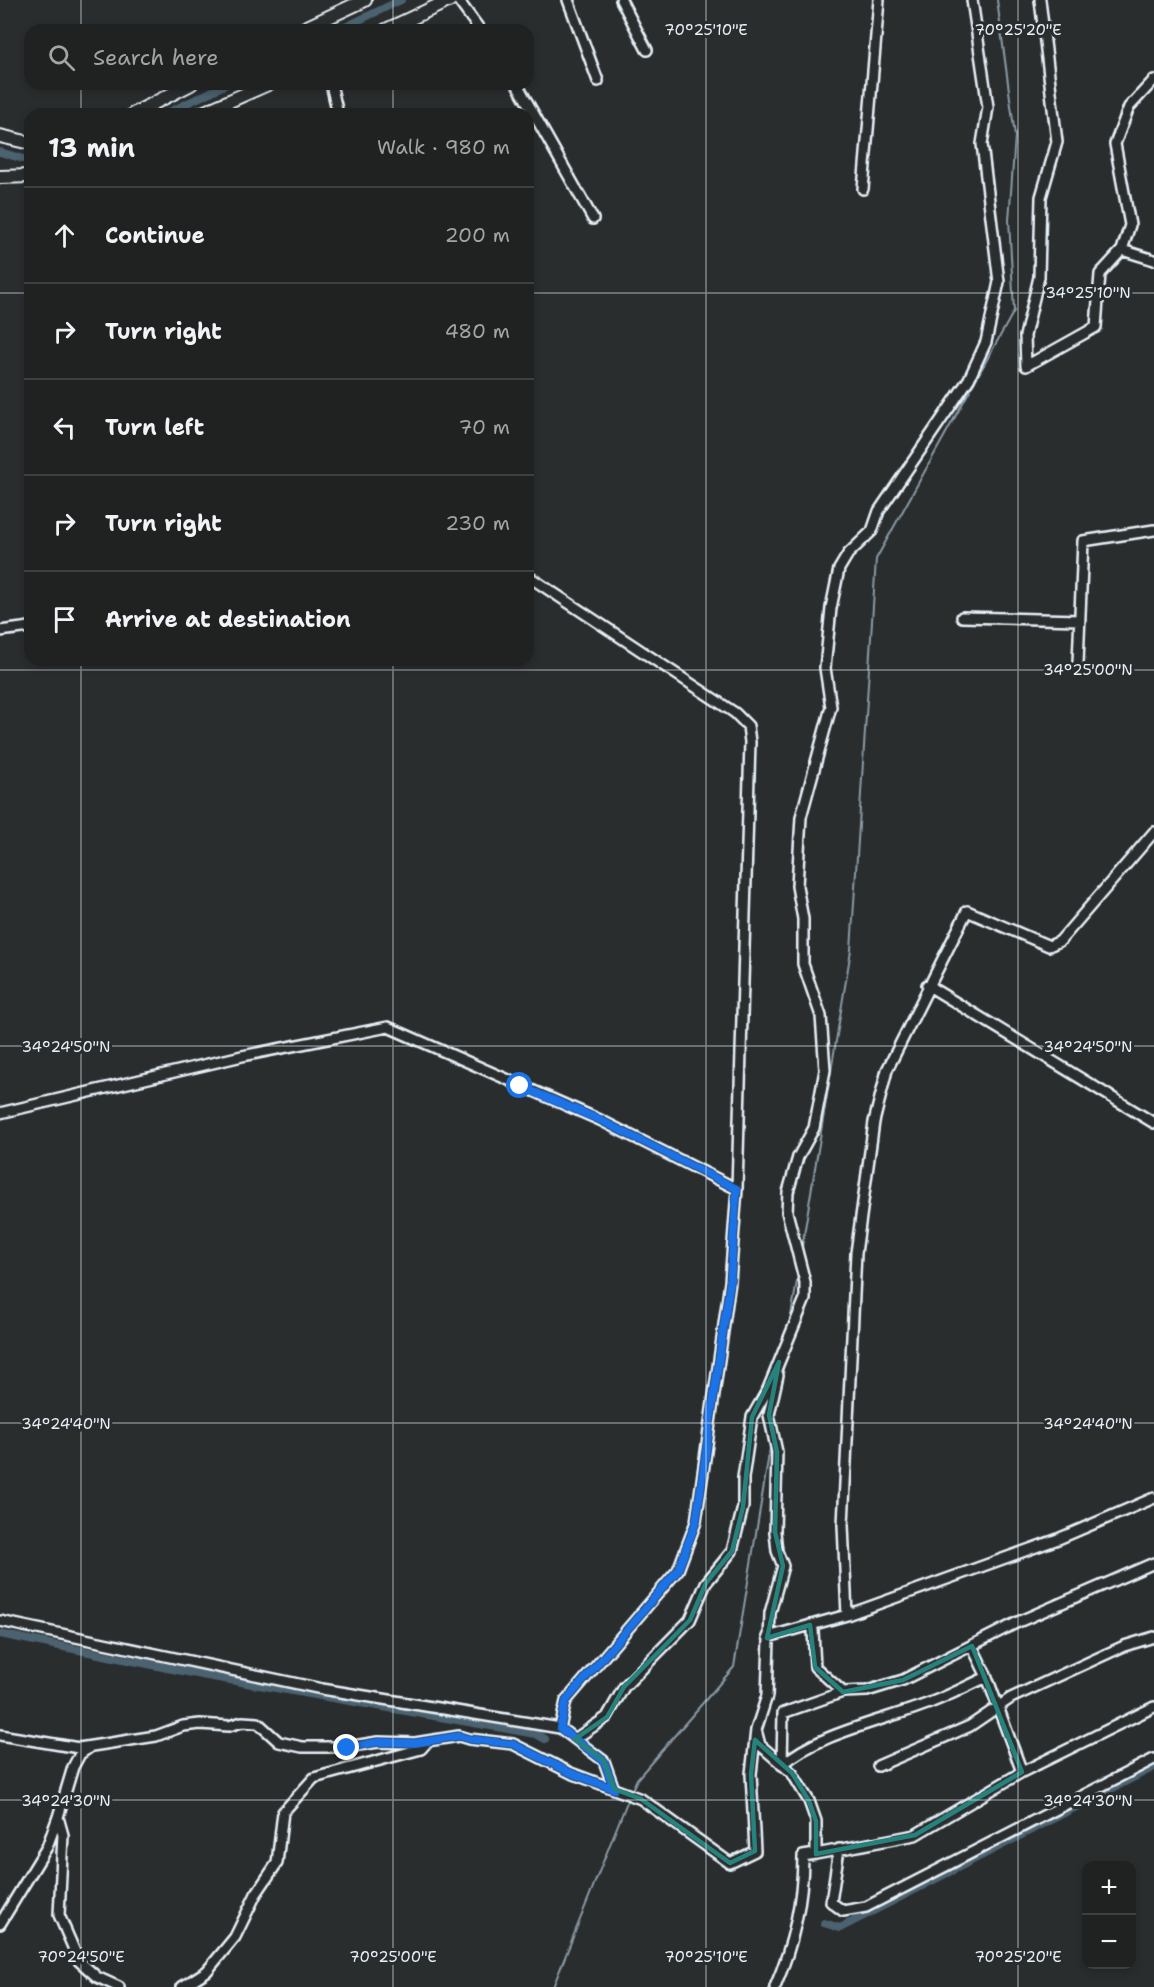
<!DOCTYPE html>
<html lang="en">
<head>
<meta charset="utf-8">
<style>
  body { margin:0; font-family:"Shantell Sans",sans-serif; background:#282a2a; color:#f1f3f6 }
  .controls { position:absolute; right:18px; bottom:18px; display:grid; overflow:hidden; border-radius:12px; box-shadow:0 3px 9px #0003 }
  .controls button { width:54px; height:54px; display:grid; place-items:center; padding:0; border:0; border-bottom:2px solid #3d3f40; background:#202222; color:#f1f3f6; font:30px sans-serif }
  .stop { position:absolute; width:18px; height:18px; margin:-14px; border:4px solid #1a73e8; border-radius:50%; background:#fff }
  .stop.end { background:#1a73e8; border-color:#fff; box-shadow:0 2px 6px #0008 }
  .list { margin:0; padding:0; list-style:none }
  h2 { display:flex; justify-content:space-between; align-items:center; height:78px; margin:0; padding:0 24px; font-size:26px }
  h2 small { font-size:20px; font-weight:400; color:#a2a4a5 }
  .list li { display:grid; grid-template-columns:39px 1fr auto; gap:18px; align-items:center; box-sizing:border-box; height:96px; padding:0 24px; border-top:2px solid #3d3f40 }
  .list b { display:block; font-size:22px; white-space:nowrap }
  .list em { font-size:20px; font-style:normal; color:#a2a4a5 }
  .icon { flex:none; width:33px; height:33px; fill:none; stroke:currentColor; stroke-width:2; stroke-linecap:round; stroke-linejoin:round }
  .map { position:relative; flex:none; width:1154px; height:1987px; overflow:hidden }
  .search { position:absolute; background:#202222; box-shadow:0 3px 9px #0003; left:24px; top:24px; width:510px; height:66px; display:flex; align-items:center; gap:15px; box-sizing:border-box; padding:0 21px; border-radius:18px; color:#a2a4a5; font-size:22px }
  .panel { position:absolute; background:#202222; box-shadow:0 3px 9px #0003; left:24px; top:108px; width:510px; height:558px; border-radius:18px }
  .map>svg:first-child { display:block }
  .lines { fill:none; stroke-linecap:round; stroke-linejoin:round }
  .stream { stroke:#8a9ba6; stroke-width:2 }
  .canal { stroke:#4c6270; stroke-width:8 }
  .minor-casing { stroke:#e8f1f8; stroke-width:14 }
  .tertiary-casing { stroke:#e8f1f8; stroke-width:16 }
  .minor { stroke:#2a2d2e; stroke-width:9 }
  .tertiary { stroke:#2a2d2e; stroke-width:12 }
  .route { stroke:#1a73e8; stroke-width:8 }
  .marked { fill:none; stroke:#25827c; stroke-width:4.5; stroke-linejoin:round }
  .ticks { fill:none; stroke:#e8f1f8; stroke-width:1.5; stroke-opacity:0.45 }
  .ticks-label { font-size:15px; text-anchor:middle; fill:#e8f1f8; stroke:#2a2d2e; stroke-width:6; stroke-linejoin:round; paint-order:stroke }
</style>
</head>
<body>
<div class="map">
<svg width="1154" height="1987" viewBox="0 0 1154 1987">
  <rect width="100%" height="100%" fill="#2a2d2e"/>
  <filter id="ink" filterUnits="userSpaceOnUse"><feTurbulence type="fractalNoise" baseFrequency=".0167" numOctaves="2"/><feDisplacementMap in="SourceGraphic" scale="12" xChannelSelector="R" yChannelSelector="G"/><feConvolveMatrix kernelMatrix="1 2 1 2 8 2 1 2 1" color-interpolation-filters="sRGB"/></filter>
  <g filter="url(#ink)">
    <g class="lines">
      <path class="stream" d="M801,1253L851,950L876,559L1014,311L1009,220L1015,136L997,0
        M789,1327L799,1270
        M782,1374L784,1362
        M774,1422L779,1392
        M631,1792L637,1779L734,1667L771,1442
        M553,1987L629,1797"/>
      <path class="canal" d="M339,30L401,0
        M165,114L227,84
        M0,152L30,161
        M0,1634L207,1676L536,1734L545,1739
        M824,1923L840,1928L1154,1767"/>
      <g class="minor-casing">
        <path id="minor" d="M458,0L480,30
          M568,0L598,81
          M621,0L647,50
          M1040,0L1057,142L1041,197L1039,277L1025,336L1026,366L1096,327L1100,274L1122,250L1130,225L1115,144L1129,107L1154,80
          M331,84L338,114
          M517,84L593,219
          M863,189L879,0
          M1122,250L1154,260
          M962,617L1080,620
          M0,631L30,627
          M1078,663L1083,541L1154,530
          M927,985L1154,1123
          M0,1113L242,1056L388,1027L600,1120L737,1189L750,742L748,726L735,713L528,576
          M778,1375L769,1415L777,1452L775,1532L777,1551L783,1566L770,1613L767,1696L756,1730L760,1745L792,1773L809,1801L816,1821V1854L915,1835L1022,1772L1154,1707
          M847,1615L843,1525L856,1253L874,1122L887,1070L967,911L1049,946L1060,941L1154,832
          M0,1621L322,1689L560,1728L604,1761L614,1789
          M810,1625L813,1630L815,1667L843,1692
          M768,1637L847,1615L1058,1539L1154,1498
          M972,1646L987,1677L1022,1772
          M560,1728L566,1701L678,1570L696,1522L730,1282L737,1189
          M0,1735L79,1748L156,1736L183,1726L200,1724L229,1726L242,1722L258,1723L279,1742L302,1747H347L378,1742L415,1743L459,1736L469,1739L513,1744L571,1773L641,1799L730,1863L755,1851L751,1774L756,1730
          M575,1739L607,1717L624,1687L690,1620L706,1583L732,1551L743,1507V1478L752,1417L768,1389L805,1299V1282L787,1212L788,1192L798,1157L814,1128L825,1070L821,1016L803,964V919L797,886L801,817L831,707L825,668L831,608L839,569L848,554L872,531L879,511L969,379L986,342L999,282L982,144L988,107L972,0
          M90,1747L80,1754L73,1767L58,1817L63,1835L59,1915L79,1961L97,1977L119,1987
          M782,1765L783,1713L843,1692L867,1691L903,1680L1018,1622L1154,1563
          M782,1765C818,1733 887,1720 932,1702C951,1695 969,1685 987,1677
          M878,1766L970,1726L1011,1698L1124,1646L1154,1637
          M839,1849L831,1902L843,1911L866,1907L1154,1759
          M0,1924L47,1847L58,1817
          M182,1987L207,1971L235,1937L256,1894L277,1863L283,1812L314,1778L421,1749L428,1741
          M775,1987C793,1945 803,1902 803,1856L816,1854"/>
      </g>
      <g class="tertiary-casing">
        <path id="tertiary" d="M301,30L365,0
          M386,30L450,0
          M133,114L191,84
          M200,114L268,84
          M0,136L30,143
          M0,177L30,176"/>
      </g>
      <use href="#minor" class="minor"/>
      <use href="#tertiary" class="tertiary"/>
    </g>
  </g>
  <g class="lines" filter="url(#ink)">
    <path class="route" d="M347,1748L378,1742L415,1743L459,1736L469,1739L513,1744L571,1773L614,1789L604,1761L560,1728L566,1701L678,1570L696,1522L730,1282L737,1189L600,1120L520,1086"/>
  </g>
  <path class="marked" d="M779,1362L769,1415L777,1452L775,1532L783,1566L767,1638L810,1625L815,1667L843,1692L903,1680L972,1646L1022,1772L915,1835L816,1854V1821L809,1801L792,1773L755,1740L751,1774L755,1851L730,1863L641,1799L614,1789L604,1761L575,1739L607,1717L624,1687L690,1620L706,1583L732,1551L743,1507L752,1417Z"/>
  <path class="ticks" d="M81,0V30M393,0V30M706,0V1987M1018,0V1987M81,84V114M393,84V114M0,293H30M528,293H1154M81,660V1987M393,660V1987M0,670H1154M0,1046H1154M0,1423H1154M0,1800H1154"/>
  <g class="ticks-label">
    <text x="706" y="35">70°25'10"E</text>
    <text x="1018" y="35">70°25'20"E</text>
    <text x="1088" y="298">34°25'10"N</text>
    <text x="1088" y="675">34°25'00"N</text>
    <text x="66" y="1052">34°24'50"N</text>
    <text x="1088" y="1052">34°24'50"N</text>
    <text x="66" y="1429">34°24'40"N</text>
    <text x="1088" y="1429">34°24'40"N</text>
    <text x="66" y="1806">34°24'30"N</text>
    <text x="1088" y="1806">34°24'30"N</text>
    <text x="81" y="1962">70°24'50"E</text>
    <text x="393" y="1962">70°25'00"E</text>
    <text x="706" y="1962">70°25'10"E</text>
    <text x="1018" y="1962">70°25'20"E</text>
  </g>
</svg>
<div class="controls">
<button>+</button>
<button>−</button>
</div>
<div class="stop" style="left:520px;top:1086px"></div>
<div class="stop end" style="left:347px;top:1748px"></div>
<div class="search"><svg class="icon" aria-label="search" viewBox="0 0 24 24"><circle cx="10" cy="10" r="6"/><path d="M15 15l6 6"/></svg>Search here</div>
<section class="panel">
<h2>13 min<small>Walk · 980 m</small></h2>
<ul class="list">
<li><svg class="icon" aria-label="ahead" viewBox="0 0 24 24"><path d="M12 20V5M6 11l6-6 6 6"/></svg><div><b>Continue</b></div><em>200 m</em></li>
<li><svg class="icon" aria-label="right" viewBox="0 0 24 24"><path d="M7 20v-9h11M14 6l5 5-5 5"/></svg><div><b>Turn right</b></div><em>480 m</em></li>
<li><svg class="icon" aria-label="left" viewBox="0 0 24 24"><path d="M17 20v-9H6M10 6l-5 5 5 5"/></svg><div><b>Turn left</b></div><em>70 m</em></li>
<li><svg class="icon" aria-label="right" viewBox="0 0 24 24"><path d="M7 20v-9h11M14 6l5 5-5 5"/></svg><div><b>Turn right</b></div><em>230 m</em></li>
<li><svg class="icon" aria-label="arrive" viewBox="0 0 24 24"><path d="M6 21V4h12l-3 4 3 4H6"/></svg><div><b>Arrive at destination</b></div></li>
</ul>
</section>
</div>
</body>
</html>
